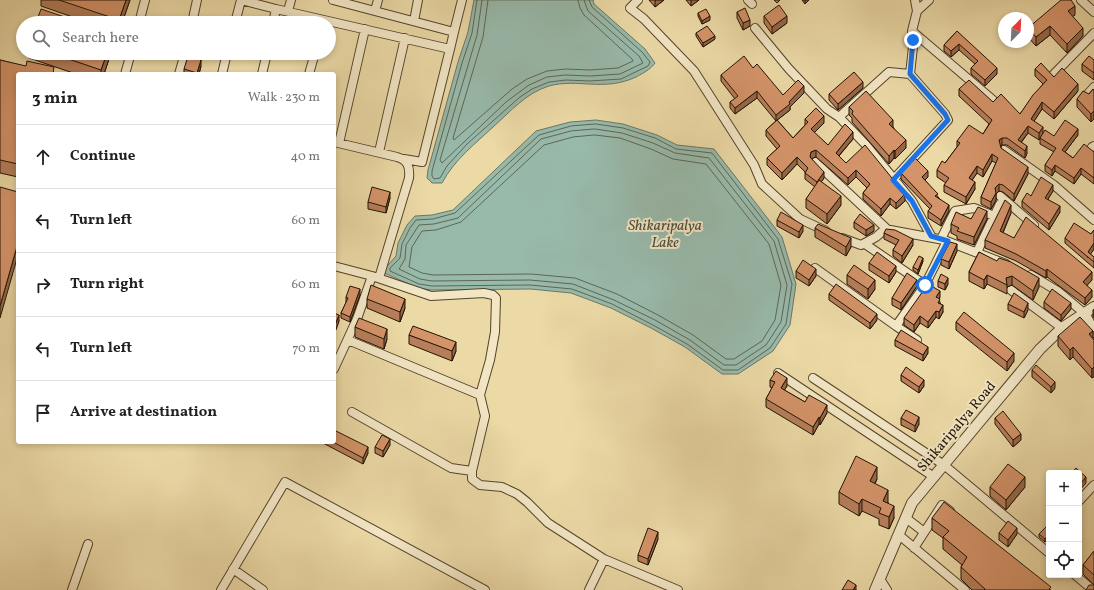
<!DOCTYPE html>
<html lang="en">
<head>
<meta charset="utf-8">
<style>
  body { margin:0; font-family:Vollkorn,serif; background:#f2f2f2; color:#202124 }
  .controls { position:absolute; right:12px; bottom:12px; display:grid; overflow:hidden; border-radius:4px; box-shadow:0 2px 6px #0003 }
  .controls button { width:36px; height:36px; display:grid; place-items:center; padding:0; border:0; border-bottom:1px solid #e0e0e0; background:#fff; color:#202124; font:20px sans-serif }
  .compass { position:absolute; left:998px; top:12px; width:36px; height:36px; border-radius:50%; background:#fff; box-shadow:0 2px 6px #0003; rotate:24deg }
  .stop { position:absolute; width:12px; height:12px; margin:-9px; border:3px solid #1a73e8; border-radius:50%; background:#fff }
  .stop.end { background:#1a73e8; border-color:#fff; box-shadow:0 1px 4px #0008 }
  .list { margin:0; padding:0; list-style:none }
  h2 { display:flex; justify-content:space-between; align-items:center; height:52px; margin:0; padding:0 16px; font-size:17px }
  h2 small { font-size:13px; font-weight:400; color:#757577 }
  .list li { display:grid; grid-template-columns:26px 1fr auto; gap:12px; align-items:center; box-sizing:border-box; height:64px; padding:0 16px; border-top:1px solid #e0e0e0 }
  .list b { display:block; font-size:15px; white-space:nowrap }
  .list em { font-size:13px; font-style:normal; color:#757577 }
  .icon { flex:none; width:22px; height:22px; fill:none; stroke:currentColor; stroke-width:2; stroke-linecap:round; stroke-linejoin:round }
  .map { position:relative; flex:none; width:1094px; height:590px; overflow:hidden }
  .search { position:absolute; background:#fff; box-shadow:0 2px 6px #0003; left:16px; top:16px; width:320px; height:44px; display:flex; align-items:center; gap:10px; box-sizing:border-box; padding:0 14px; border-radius:22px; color:#757577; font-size:15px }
  .panel { position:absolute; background:#fff; box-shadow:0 2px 6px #0003; left:16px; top:72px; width:320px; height:372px; border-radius:4px }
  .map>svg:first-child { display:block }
  .water { fill:#98baab; stroke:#697767 }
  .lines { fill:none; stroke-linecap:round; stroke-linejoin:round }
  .shore { stroke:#5d6656; stroke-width:1 }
  .minor-casing { stroke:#54442b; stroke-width:10 }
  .tertiary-casing { stroke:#54442b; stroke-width:12 }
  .minor { stroke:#f2e6c5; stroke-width:8 }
  .tertiary { stroke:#f2e6c5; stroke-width:10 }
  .wall { fill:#b67e5a; stroke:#221302 }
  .shaded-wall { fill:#94674a; stroke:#221302 }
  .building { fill:#d49369; stroke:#221302 }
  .route { stroke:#1a73e8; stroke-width:5 }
  .labels { text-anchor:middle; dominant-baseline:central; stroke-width:4; stroke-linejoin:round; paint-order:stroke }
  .street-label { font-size:14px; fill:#221302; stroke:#f2e6c5 }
  .water-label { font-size:15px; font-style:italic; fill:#4b4d3d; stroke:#f2e6c5 }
</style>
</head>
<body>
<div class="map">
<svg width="1094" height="590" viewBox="0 0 1094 590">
  <rect width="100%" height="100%" fill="#ebd9a6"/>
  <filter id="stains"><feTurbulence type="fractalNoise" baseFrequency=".005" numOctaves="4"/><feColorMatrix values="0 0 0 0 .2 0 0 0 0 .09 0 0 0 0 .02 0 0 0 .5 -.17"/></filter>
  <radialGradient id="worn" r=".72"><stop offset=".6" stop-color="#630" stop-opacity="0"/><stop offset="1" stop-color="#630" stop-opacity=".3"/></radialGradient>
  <path class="water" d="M474,0H593L594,4L645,49L655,63C650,70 643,73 636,77C604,92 578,78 549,86C526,93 511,111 493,127C474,145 455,159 442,183H432L427,178L428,170L458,62L468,32Z
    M596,120L623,124L657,135L677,145L714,149L782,237L796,284L790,325L773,351L738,374H722L685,347L651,328L611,308L571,293L531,289L432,290L418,288L382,272L396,256L398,243L407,225L415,216L432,215L453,210L536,131L570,122Z"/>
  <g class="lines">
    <path class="shore" d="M477,0L472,33L462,63L432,171V176L434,179L440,178L447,166L467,144L520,97L532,89L549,82L566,80L590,81L621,79L648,66L650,62L642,52L592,7L589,0
      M482,0L477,35L440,160L442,163L506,102L529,85L547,77L565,75L590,76L620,74L643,63L639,56L588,11L584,0
      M488,0L483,37L453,138L454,140L512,89L527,79L547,71L565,69L590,70L618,68L633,61L632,59L584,15L580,8L578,0
      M596,124L623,128L655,138L676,149L712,153L778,239L792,284L786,324L770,348L738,370H723L687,344L653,325L612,304L572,289L530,285L432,286L419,284L390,271V268L400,258L402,244L410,228L416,220L433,219L455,213L539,135L571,126Z
      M595,129L622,133L653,143L675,153L709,158L774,241L787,285L781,322L766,345L736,365H724L690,340L655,320L614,300L573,284L530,280L432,281L420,279L399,269L405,259L406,245L419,225L434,224L458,218L541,139L571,131Z
      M595,135L620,138L651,149L673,159L706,164L769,244L781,285L775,320L762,341L734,359H726L693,335L658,315L617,294L575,278L531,274L433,275L422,273L409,267L412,247L422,231L436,230L461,222L544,145L573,137Z"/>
    <g class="minor-casing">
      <path id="minor" d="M241,0L276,9
        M333,0L454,32L462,0
        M638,0L630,8L644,19L694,71L754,165L762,184L800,219L826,231
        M748,0L752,4
        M1081,0L1094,12
        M288,11L291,0
        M375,11L378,0
        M917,11L929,0
        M414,21L418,0
        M139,23L145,0
        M192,23L197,0
        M235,23L241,0
        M273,23L276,9L450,49L422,162L404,159
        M755,28L789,69L827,109L839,117L866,145L912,201L931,236
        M912,31L993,100
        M450,49L454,32
        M125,74L131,53
        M179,74L185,53
        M222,74L227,53
        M262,74L267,53
        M309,74L315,53
        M1053,75L1094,33
        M1087,95L1094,87
        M839,117L889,72L910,74
        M334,142L397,157C408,160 410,167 409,178L379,278
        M339,143L365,29
        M1092,147L1094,146
        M1004,150L1054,185L1094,220
        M379,152L405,38
        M815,162L888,230
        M893,180L948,120L945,114L910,74L913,47L912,31L917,11L915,0
        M1000,196L1034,225
        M842,238L861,245L876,237L885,229L944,240L1006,264
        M941,239L955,211L974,208L994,216
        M865,244L925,285
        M977,252L1000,204
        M334,266L372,276L357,319L334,369
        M815,268L896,326L925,285L947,241
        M1031,275L1059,292L1084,313
        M372,276L431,296L484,293L493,295L496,298L495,332L490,360L480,395L485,416L472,471V479L480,485L502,487L517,494L527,502L548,523L604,559
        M1011,290L1062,328
        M896,326L917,340
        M348,340L480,395
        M778,373L934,477
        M813,378L944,465L1049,553
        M352,412L451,468L472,471
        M1079,501L1094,485
        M906,518L924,532
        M899,535L965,590
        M914,548L942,505L950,511
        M233,569L263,590
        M1075,575L1093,590
        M880,579L887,590
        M72,590L88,544
        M221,590L285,482L485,590
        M589,590L604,559L678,590"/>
    </g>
    <g class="tertiary-casing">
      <path id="tertiary" d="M1084,313L1094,332
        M875,590L912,503L1040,349L1062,328L1094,307"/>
    </g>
    <use href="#minor" class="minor"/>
    <use href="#tertiary" class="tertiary"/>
  </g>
  <path class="wall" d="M41,0H130L122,23H90L41,6Z
    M649,0H664L655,7Z
    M686,0H699L691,6Z
    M774,0H780L777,3Z
    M802,0H809L805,4Z
    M737,12L750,26L743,30L737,18Z
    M698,13L710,20L702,24L698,16Z
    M1075,15L1072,16L1083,36L1067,53L1050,35L1036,46L1028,37V28Z
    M764,16L787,23L772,34L764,23Z
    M957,31L997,74L985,86L971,74V68L975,64L959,50L951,57L944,51V45Z
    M696,33L715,39L703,47L696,36Z
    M29,53H111L104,74H76L29,58Z
    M0,60L54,74H18V177L0,173Z
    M1094,60V80L1082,71V64Z
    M201,66L199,74H184V69Z
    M753,68L783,95L804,93L790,107V110L777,120L793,138L805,125V119L824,123L814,133L828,145L853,139L839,156L846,163L905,201L896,209L890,204L881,216L863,199V193L867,188L856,177L848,185L816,157L811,158L824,178L821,182L841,205L827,224L806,208V199L815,187L805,179V172L797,164L782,180L767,165V158L777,149L766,136V130L776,121L757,98L735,114L730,108V102L735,99L721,81V75Z
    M1035,69L1054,77L1078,91L1054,119L1042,109L1034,121L1043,133L1054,136L1078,135L1065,152L1073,158L1094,152V184L1081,174L1074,184L1055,171L1052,176L1045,171V165L1054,152L1040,144V138L1039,140L1028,133L1021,143L1027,153L1025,158L1007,145H1002L1001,146V148L1028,174L1014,201L1003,192L999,191L996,193V200L991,209L981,204V197L996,163L992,161L983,177L977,173L972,180L975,189L966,204L944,192V185L946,183L937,177V170L945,163L957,147V141L983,134L989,124L959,96V89L993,102L1020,114L1043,84L1035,76Z
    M863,88L838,110L829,100V94Z
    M1093,89L1091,122L1077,107V99L1089,94Z
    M849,107L893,127L906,148L895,159L894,158L889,164L852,122V118L849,115Z
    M901,173L928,177L925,180L949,211L941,226L928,218V211L930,209L901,179Z
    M1053,191L1048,199L1060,212L1049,230L1022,207V201L1031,196Z
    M390,198L386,213L368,209V202Z
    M1011,213L1003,233L1092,280L1087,285L1092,297L1085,305L1047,277L1046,278L1016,261L985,248V240Z
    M971,219H987L974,245L957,239V236L951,233V224Z
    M777,220L803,231L799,238L777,226Z
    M854,222L874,231L866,236L854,228Z
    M815,228L851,247L846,256L815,237Z
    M1094,230V249L1090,254L1094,257V268L1065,243V238L1091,234Z
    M884,233L913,245L902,263L893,256V250L896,245L884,239Z
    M957,251L949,269L941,265V259Z
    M979,252L1039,287L1033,300L1012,285L1007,287V294L987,284L984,289L969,281V272Z
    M923,261L918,274L913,270V267Z
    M869,263L896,272L889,283L869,270Z
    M796,271L816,276L809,286L796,278Z
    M847,275L875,289L868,299L847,284Z
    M938,281L948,284L945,290L938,287Z
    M917,286L901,310L892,305V298Z
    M829,294L877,320L870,329L829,300Z
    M360,295L350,322L341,318V313L346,303V297Z
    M940,297L939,299L943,312L939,319L936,317L928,328L920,323L914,332L904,325V318Z
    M367,299L405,308L400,322L367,308Z
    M1044,302L1071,309L1061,321L1044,308Z
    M1008,304L1028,310L1024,318L1008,310Z
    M1094,309V318L1093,316V310Z
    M334,313L339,321L335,332L334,331Z
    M956,322L1014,361L1007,371L956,330Z
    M355,327L387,339L384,349L355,337Z
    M1093,331L1092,378L1073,357L1070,360L1058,346V336Z
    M409,335L456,351L452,361L409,344Z
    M895,340L928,353L923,361L895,346Z
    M1032,370L1055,388L1051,393L1032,377Z
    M901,375L924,386L919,393L901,381Z
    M770,380L787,386L784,390L805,402L827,413L820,425L819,424L813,435L766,407V399L772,388L770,387Z
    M901,418L919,424L915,432L901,425Z
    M995,418L1021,440L1013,447L995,424Z
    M321,442H334L368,453L363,464Z
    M390,445L383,457L375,453V447Z
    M877,479L875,484L888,502V503L894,518L889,529L879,525V519L862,511L859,516L839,504V492Z
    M990,487H1025L1006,510L990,496Z
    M932,518L1051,590H972L961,579V567L962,565L943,549V538L932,530Z
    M1046,527L1045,542L1039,537V534Z
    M999,533L1017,534L1008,547L999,540Z
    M658,539L648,565L638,561V555Z
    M1094,551V585L1083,574V565Z"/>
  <path class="shaded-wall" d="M126,0H130L122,23H119V20Z
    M656,0H664L655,7V1Z
    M691,0H699L691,6Z
    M805,0H809L805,4Z
    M1075,6V15L1068,20V11Z
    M710,16V20L702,24V21Z
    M787,16V23L772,34V27Z
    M750,20V26L743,30V23Z
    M1050,26V35L1036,46V37Z
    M1083,28V36L1067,53V44Z
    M715,36V39L703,47V43Z
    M959,44V50L951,57V51Z
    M107,53H111L104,74H101V70Z
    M201,60V66L199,74H197Z
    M997,68V74L985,86V80Z
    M863,82V88L838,110V104Z
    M1078,84V91L1054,119V112Z
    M804,86V93L790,107V110L776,121V115Z
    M757,91V98L735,114V108Z
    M1042,102V109L1031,126V119Z
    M1094,111V119L1091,122V114Z
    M824,116V123L811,136V129Z
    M893,120V128L889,124Z
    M1028,126V133L1018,146V140Z
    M1043,127V134L1039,140V133Z
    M1078,129V135L1062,156V150Z
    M853,132V139L836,159V153Z
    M1002,138V145L999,147V140Z
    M906,140V148L895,159V151Z
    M1027,146V153L1025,158V151Z
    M816,150V157L811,159L810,157L811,152Z
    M894,150V158L889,164V156Z
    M992,154V161L983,177V170Z
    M797,157V164L782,180V173Z
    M1055,165V171L1052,176V170Z
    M977,166V173L969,185V178Z
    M1028,167V174L1014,201V194Z
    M1081,168V174L1074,184V178Z
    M856,170V177L848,185V178Z
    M928,171V177L922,183V177Z
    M824,172V178L817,188V182Z
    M975,182V189L966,204V197Z
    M999,184V191L995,195V188Z
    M1053,185V191L1045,204V198Z
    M390,192V198L386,213V207Z
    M996,193V200L991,209V202Z
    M905,194V201L896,209V203Z
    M841,196V205L827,224V214Z
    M890,198V204L881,216V209Z
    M949,205V211L941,226V220Z
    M1011,205V213L1000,239V231Z
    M1060,206V212L1049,230V224Z
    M987,211V219L974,245V237Z
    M803,225V231L799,238V232Z
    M874,225V231L866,236V230Z
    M851,238V247L846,256V247Z
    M913,239V245L902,263V256Z
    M18,243V255L0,318V306Z
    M1094,243V249L1088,258V252Z
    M957,244V251L949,269V262Z
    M923,258V261L918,274V270Z
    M896,266V272L889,283V276Z
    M816,269V276L809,286V280Z
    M1047,269V277L1046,278V271Z
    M1092,272V280L1083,290V282Z
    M987,275V284L984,289V280Z
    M1012,276V285L1007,287L1006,278Z
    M948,278V284L945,290V284Z
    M1039,278V287L1033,300V291Z
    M875,280V289L868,299V289Z
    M917,280V286L901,310V303Z
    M360,289V295L350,322V317Z
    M1092,290V297L1085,305V298Z
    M940,291V297L936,304V297Z
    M405,299V308L400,322V312Z
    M1028,303V310L1024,318V312Z
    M1071,303V309L1061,321V315Z
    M943,305V312L939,319V312Z
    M936,311V317L928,328V322Z
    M877,314V320L870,329V323Z
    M339,315V321L335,332V325Z
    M920,316V323L914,332V325Z
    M387,329V339L384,349V339Z
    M1093,331V340L1089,334Z
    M456,342V351L452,361V351Z
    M928,347V353L923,361V355Z
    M1073,347V357L1070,360V350Z
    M1014,353V361L1007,371V362Z
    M1094,367V377L1092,378V369Z
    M787,378V386L781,396V388Z
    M924,380V386L919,393V387Z
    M1055,382V388L1051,393V387Z
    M827,405V413L820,425V418Z
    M819,417V424L813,435V427Z
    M919,417V424L915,432V426Z
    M1021,434V440L1013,447V440Z
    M390,439V445L383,457V451Z
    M368,447V453L363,464V458Z
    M877,467V479L870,493V481Z
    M1025,477V487L1006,510V500Z
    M1086,477V483L1079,491V485Z
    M888,490V502L883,513V501Z
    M862,499V511L859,516V504Z
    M894,506V518L889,529V517Z
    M1017,528V534L1008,547V540Z
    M658,532V539L648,565V559Z
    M1049,534V537L1045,542V539Z
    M856,585V590H853Z"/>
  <path class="building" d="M59,0H126L119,20Z
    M1061,0H1071L1075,6L1068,11L1083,28L1067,44L1050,26L1036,37L1028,28Z
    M779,5L787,16L772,27L764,16Z
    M745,8L750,20L743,23L737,12Z
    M41,9L82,23H36Z
    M706,9L710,16L702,21L698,13Z
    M707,26L715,36L703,43L696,33Z
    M957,31L997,68L985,80L971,68L978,61L959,44L951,51L944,45Z
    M51,53H107L101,70Z
    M188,56L201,60L197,73L184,69Z
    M744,56L753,68L757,64L783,95L798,80L804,86L789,102L790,104L776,115L757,91L735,108L730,102L738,96L721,75Z
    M1089,56L1094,60V73L1082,64Z
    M0,60L26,66L27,61L54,67L53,74H18V164L0,160Z
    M1041,63L1054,77L1062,68L1078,84L1054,112L1042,102L1031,119L1043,127L1039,133L1028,126L1018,140L1027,146L1025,151L1007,138H1002L999,140L1001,148L1028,167L1014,194L1003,185L999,184L995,188L996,193L991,202L981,197L998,158L992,154L983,170L977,166L969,178L975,182L966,197L944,185L949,178L937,170L942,161L945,163L960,143L957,141L969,125L983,134L992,120L959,89L969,80L993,102L1001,94L1020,114L1033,95L1047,80L1035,69Z
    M854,72L863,82L838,104L829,94Z
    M1093,89L1094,91V111L1091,114L1077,99L1083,91L1089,94Z
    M866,91L893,120L889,124L906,140L895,151L894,150L889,156L852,114L853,111L849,107Z
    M816,108L824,116L811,129L828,145L845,124L853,132L836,153L846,163L865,145L905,194L896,203L890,198L881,209L863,193L870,184L856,170L848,178L816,150L811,152L810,157L824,172L817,182L805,173L808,168L797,157L782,173L767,158L780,146L766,130L777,120L793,138L808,122L805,119Z
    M1065,120L1078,129L1062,150L1073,158L1084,144L1094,152V178L1081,168L1074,178L1055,165L1052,170L1045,165L1056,148L1040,138L1045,130L1054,136Z
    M915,158L928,171L922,177L938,194L935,196L949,205L941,220L928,211L932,206L901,173Z
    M1041,177L1053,185L1045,198L1060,206L1049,224L1022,201L1027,193L1031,196Z
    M819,180L841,196L827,214L806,199Z
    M0,187L18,192V243L0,306Z
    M372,187L390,192L386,207L368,202Z
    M1005,200L1011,205L1000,231L1014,238L1026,217L1092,272L1083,282L1092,290L1085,298L1047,269L1046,271L1016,254L985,240Z
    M978,207L987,211L974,237L957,231L959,228L951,224L956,212L971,219Z
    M781,212L803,225L799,232L777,220Z
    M860,214L874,225L866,230L854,222Z
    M1074,223L1091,234L1094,230V243L1088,252L1094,257V262L1065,238Z
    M818,224L851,238L846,247L815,228Z
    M886,229L895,230L913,239L902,256L893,250L899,240L884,233Z
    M950,242L957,244L949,262L941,259Z
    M877,252L896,266L889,276L869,263Z
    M979,252L997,261L999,258L1011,262L1039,278L1033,291L1012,276L1006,278L1007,285L987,275L984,280L969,272Z
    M919,256L923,258L918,270L913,267Z
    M803,260L816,269L809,280L796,271Z
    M854,265L875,280L868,289L847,275Z
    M907,273L917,280L901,303L892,298Z
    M941,274L948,278L945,284L938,281Z
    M836,284L877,314L870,323L829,294Z
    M928,284L940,291L936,297L940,299L938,303L943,305L939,312L936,311L928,322L920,316L914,325L904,318Z
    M371,285L405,299L400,312L367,299Z
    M350,286L360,289L350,317L341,313L348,298L346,297Z
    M1052,289L1071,303L1061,315L1044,302Z
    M1014,293L1028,303L1024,312L1008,304Z
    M964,312L1014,353L1007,362L956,322Z
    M334,313L339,315L335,325L334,324Z
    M1080,317L1093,331L1089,334L1094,340V367L1092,369L1073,347L1070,350L1058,336Z
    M359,318L387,329L384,339L355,327Z
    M413,326L456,342L452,351L409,335Z
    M901,330L928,347L923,355L895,340Z
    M1036,365L1055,382L1051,387L1032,370Z
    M906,367L924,380L919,387L901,375Z
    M776,371L787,378L781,388L805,402L809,395L827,405L820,418L819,417L813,427L766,399L775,382L770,380Z
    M906,410L919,417L915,426L901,418Z
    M1003,411L1021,434L1013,440L995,418Z
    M334,430L368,447L363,458L333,442H334Z
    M382,435L390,439L383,451L375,447Z
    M856,456L877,467L870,481L888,490L883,501L894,506L889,517L879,513L881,508L862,499L859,504L839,492Z
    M1008,464L1025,477L1006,500L990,487Z
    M1076,468L1086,477L1079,485V473H1072Z
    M944,502L1051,587L1049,589L1050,590H984L985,589L961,567L967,557L943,537L949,531L932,518Z
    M1008,521L1017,528L1008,540L999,533Z
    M1049,523V534L1045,539L1039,534L1046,527Z
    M648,528L658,532L648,559L638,555Z
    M1094,551V575L1083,565Z
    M848,580L856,585L853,590H842Z
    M1089,585H1094V590H1086Z"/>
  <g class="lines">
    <path class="route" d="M913,40L910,74L945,114L948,120L893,180L912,201L931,236L948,241L925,285"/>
  </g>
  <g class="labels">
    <g class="street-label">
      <text transform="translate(957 427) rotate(-50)">Shikaripalya Road</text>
    </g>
    <g class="water-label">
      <text x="665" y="226">Shikaripalya<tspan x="665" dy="17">Lake</tspan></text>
    </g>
  </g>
  <rect width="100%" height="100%" filter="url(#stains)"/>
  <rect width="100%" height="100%" fill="url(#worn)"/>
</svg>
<div class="controls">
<button>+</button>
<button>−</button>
<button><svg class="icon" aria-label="locate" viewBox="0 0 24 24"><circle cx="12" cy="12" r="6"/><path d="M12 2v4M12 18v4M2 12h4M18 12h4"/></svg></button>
</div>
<svg class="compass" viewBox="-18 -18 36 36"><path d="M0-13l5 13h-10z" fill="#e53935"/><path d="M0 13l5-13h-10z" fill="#757577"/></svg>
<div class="stop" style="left:925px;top:285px"></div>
<div class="stop end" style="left:913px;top:40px"></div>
<div class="search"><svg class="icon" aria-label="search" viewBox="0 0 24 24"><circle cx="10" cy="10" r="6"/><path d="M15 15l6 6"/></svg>Search here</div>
<section class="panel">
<h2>3 min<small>Walk · 230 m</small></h2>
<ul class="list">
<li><svg class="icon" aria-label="ahead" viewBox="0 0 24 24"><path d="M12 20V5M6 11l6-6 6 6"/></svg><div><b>Continue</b></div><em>40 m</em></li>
<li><svg class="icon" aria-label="left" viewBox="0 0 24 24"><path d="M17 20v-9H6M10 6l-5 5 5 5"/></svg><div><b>Turn left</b></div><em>60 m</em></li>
<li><svg class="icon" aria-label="right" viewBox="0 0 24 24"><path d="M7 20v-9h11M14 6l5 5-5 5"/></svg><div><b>Turn right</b></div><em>60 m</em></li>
<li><svg class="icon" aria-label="left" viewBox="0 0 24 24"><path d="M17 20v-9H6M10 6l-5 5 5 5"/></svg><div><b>Turn left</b></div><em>70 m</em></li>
<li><svg class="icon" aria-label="arrive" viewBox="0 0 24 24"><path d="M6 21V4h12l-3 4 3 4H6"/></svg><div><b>Arrive at destination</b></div></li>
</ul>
</section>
</div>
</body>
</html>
